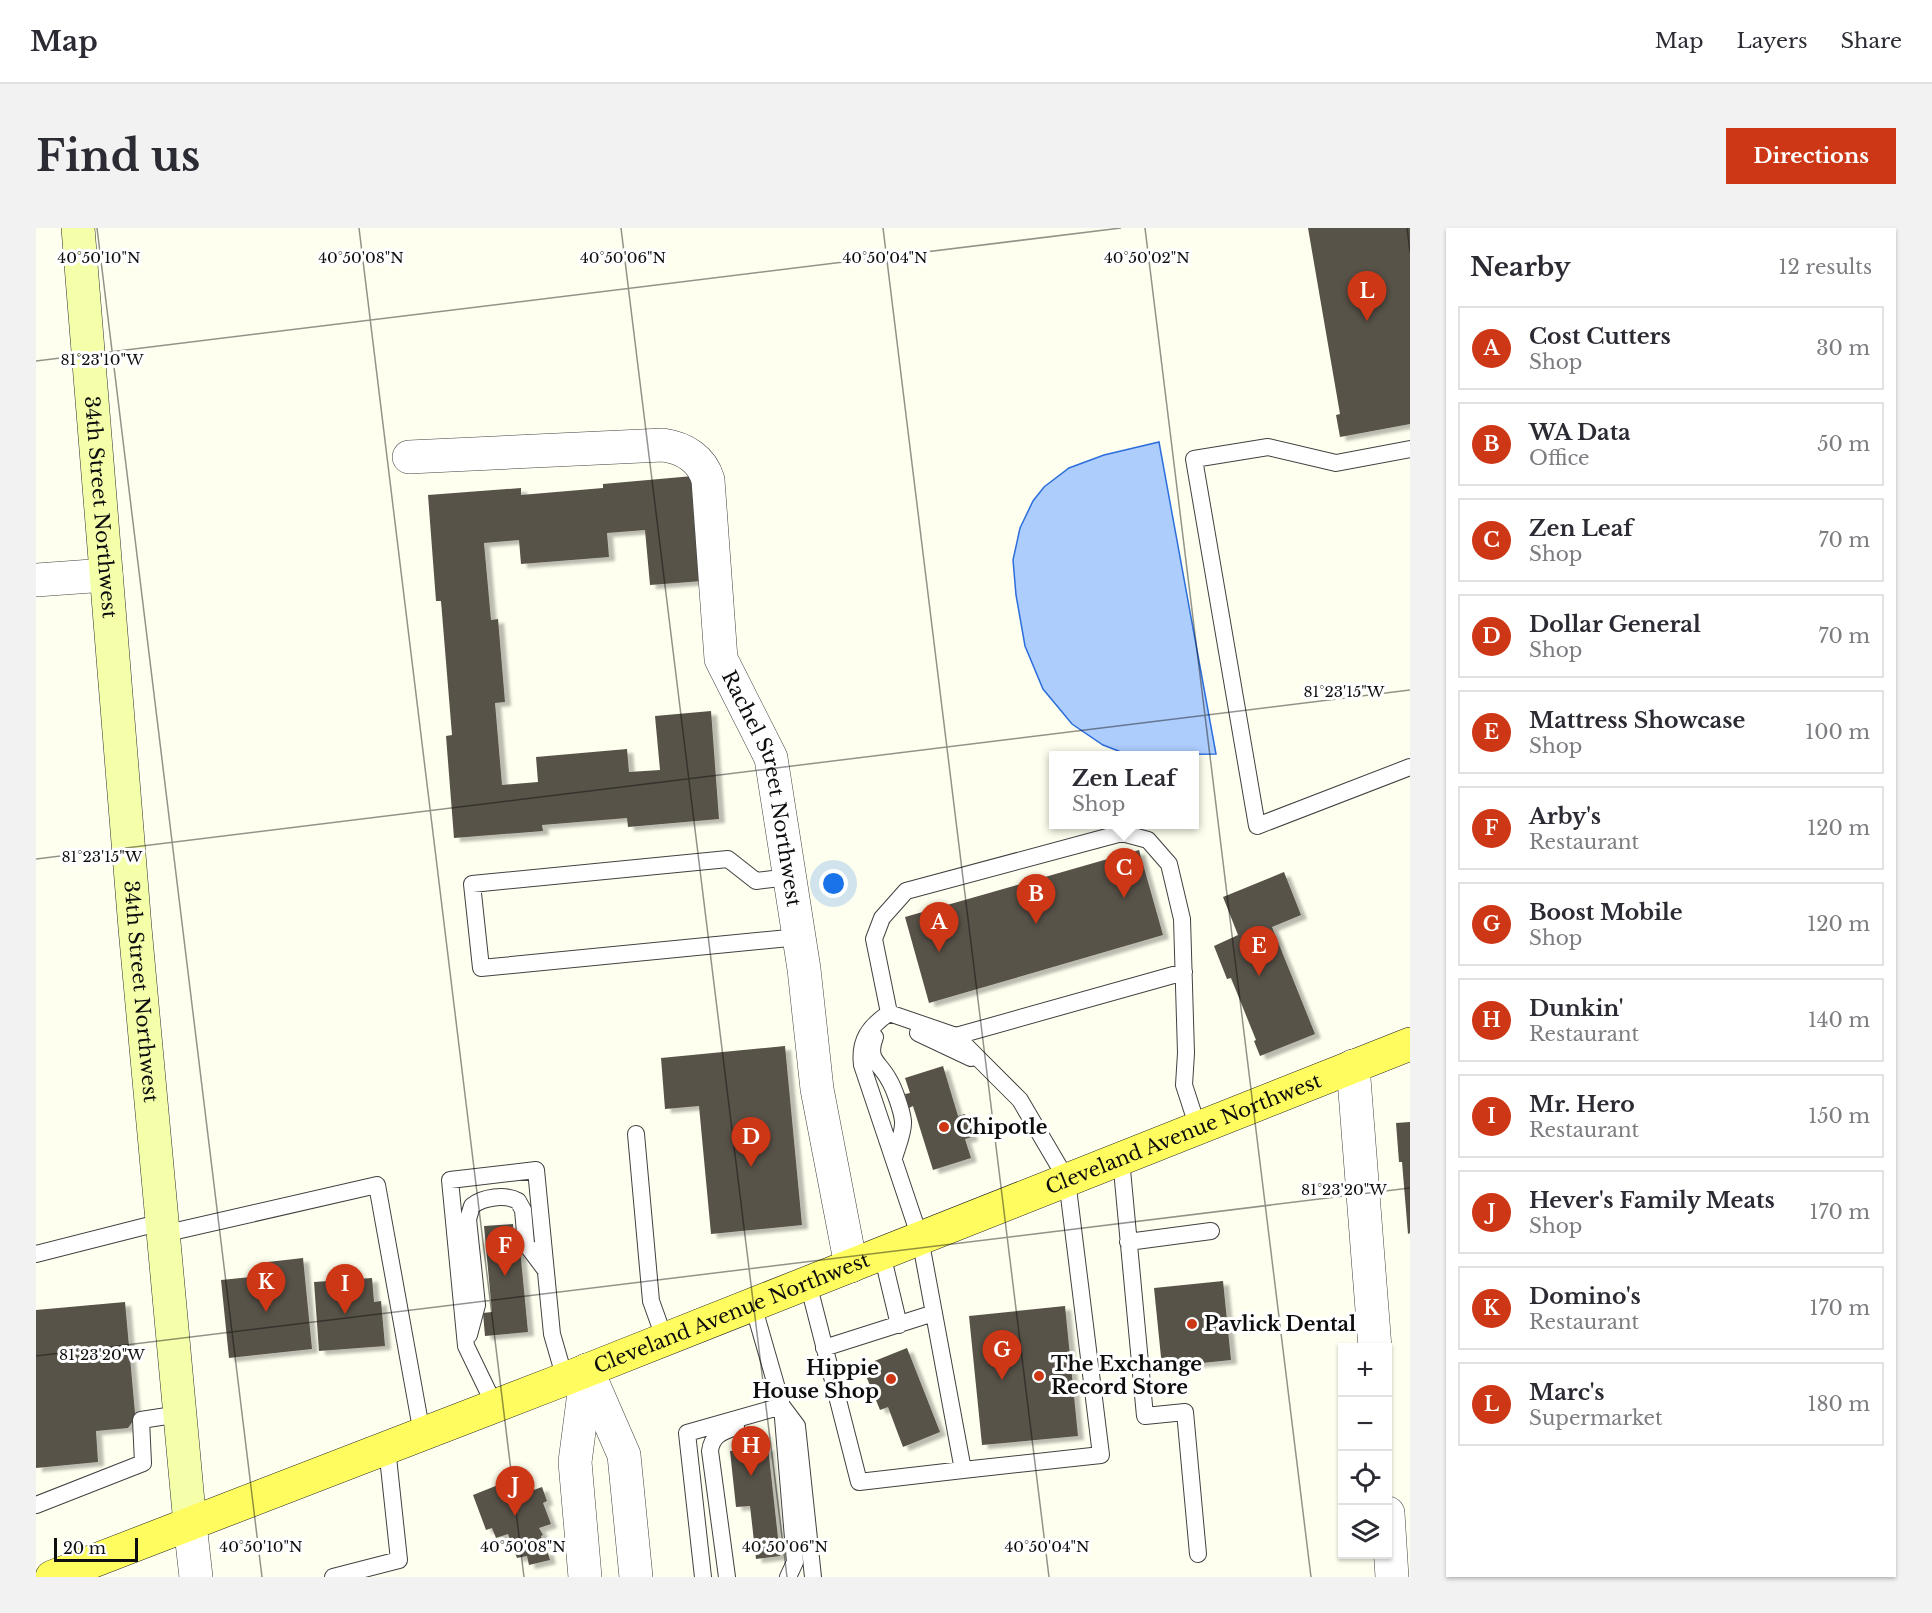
<!DOCTYPE html>
<html lang="en">
<head>
<meta charset="utf-8">
<style>
  body { margin:0; font-family:"Libre Baskerville",serif; background:#f2f2f3; color:#2b2b33 }
  .controls { position:absolute; right:18px; bottom:18px; display:grid; overflow:hidden; border-radius:0px; box-shadow:0 2px 4px #0004 }
  .controls button { width:54px; height:54px; display:grid; place-items:center; padding:0; border:0; border-bottom:2px solid #e1e1e2; background:#fff; color:#2b2b33; font:30px sans-serif }
  .scale { position:absolute; left:18px; bottom:15px; width:84px; box-sizing:border-box; padding-left:6px; border:3px solid #0e0e0e; border-top:0; font-size:16px; line-height:21px; white-space:nowrap; color:#0e0e0e; -webkit-text-stroke:4px #fff; paint-order:stroke }
  .you { position:absolute; left:798px; top:656px; width:21px; height:21px; margin:-15px; border:4px solid #fff; border-radius:50%; background:#1a73e8; box-shadow:0 0 0 9px #1a73e833 }
  .badge { display:grid; place-items:center; width:39px; height:39px; border-radius:50%; background:#ce3716; color:#fff; font-size:20px; font-weight:700 }
  .pin { position:absolute; translate:-50% -50px; filter:drop-shadow(0 2px 3px #0008) }
  .pin::after { content:''; position:absolute; top:32px; width:21px; height:18px; background:inherit; clip-path:polygon(0 0,100% 0,50% 100%) }
  .popup { position:absolute; left:1013px; top:523px; width:150px; height:78px; box-sizing:border-box; display:grid; place-content:center; border-radius:0px; background:#fff; filter:drop-shadow(0 2px 4px #0005); font-size:20px; white-space:nowrap; color:#7c7c81 }
  .popup b { font-size:22px; color:#2b2b33 }
  .popup::after { content:''; position:absolute; left:50%; top:100%; margin-left:-12px; border:12px solid transparent; border-top-color:#fff }
  .list { margin:0; padding:0; list-style:none }
  h2 { display:flex; justify-content:space-between; align-items:center; height:78px; margin:0; padding:0 24px; font-size:26px }
  h2 small { font-size:20px; font-weight:400; color:#7c7c81 }
  .list li { display:grid; grid-template-columns:39px 1fr auto; gap:18px; align-items:center; box-sizing:border-box; height:84px; margin:0 12px 12px; padding:0 12px; border:2px solid #e1e1e2; border-radius:0px }
  .list b { display:block; font-size:22px; white-space:nowrap }
  .list p { margin:0; font-size:20px; white-space:nowrap; color:#7c7c81 }
  .list em { font-size:20px; font-style:normal; color:#7c7c81 }
  .icon { flex:none; width:33px; height:33px; fill:none; stroke:currentColor; stroke-width:2; stroke-linecap:round; stroke-linejoin:round }
  .map { position:relative; flex:none; width:1374px; height:1349px; overflow:hidden; border-radius:0px }
  header { display:flex; align-items:center; gap:36px; box-sizing:border-box; height:84px; padding:0 30px; background:#fff; border-bottom:2px solid #e1e1e2 }
  header strong { font-size:28px }
  nav { display:flex; gap:33px; margin-inline-start:auto; font-size:21px }
  .intro { display:flex; align-items:center; justify-content:space-between; box-sizing:border-box; height:144px; padding:0 36px }
  h1 { margin:0; font-size:42px }
  .button { padding:15px 27px; border-radius:0px; background:#ce3716; color:#fff; font-size:21px; font-weight:700 }
  main { display:flex; gap:36px; padding:0 36px }
  aside { flex:1; background:#fff; border-radius:0px; box-shadow:0 2px 4px #0004 }
  .map>svg:first-child { display:block }
  .water { fill:#adcdfd; stroke:#2c6edc; stroke-width:1.5 }
  .building { fill:#585249; filter:url(#shadow) }
  .lines { fill:none; stroke-linecap:round; stroke-linejoin:round }
  .lane-casing { stroke:#414141; stroke-width:18 }
  .street-casing { stroke:#414141; stroke-width:34 }
  .secondary-casing { stroke:#303030; stroke-width:34 }
  .primary-casing { stroke:#1f1f1f; stroke-width:34 }
  .lane { stroke:#fff; stroke-width:16 }
  .street { stroke:#fff; stroke-width:33 }
  .secondary { stroke:#f5ffaa; stroke-width:33 }
  .primary { stroke:#fffc5f; stroke-width:33 }
  .ticks { fill:none; stroke:#0e0e0e; stroke-width:1.5; stroke-opacity:0.45 }
  .poi-dot { fill:#ce3716; stroke:#fff; stroke-width:2 }
  .labels { text-anchor:middle; dominant-baseline:central; stroke-width:6; stroke-linejoin:round; paint-order:stroke }
  .street-label { font-size:20px; fill:#0e0e0e; stroke:#fff }
  .poi-label { font-size:20px; font-weight:bold; fill:#0e0e0e; stroke:#fff; text-anchor:start }
  .ticks-label { font-size:15px; text-anchor:middle; fill:#0e0e0e; stroke:#fff; stroke-width:6; stroke-linejoin:round; paint-order:stroke }
</style>
</head>
<body>
<header>
<strong>Map</strong>
<nav><a>Map</a><a>Layers</a><a>Share</a></nav>
</header>
<div class="intro"><h1>Find us</h1><a class="button">Directions</a></div>
<main>
<div class="map">
<svg width="1374" height="1349" viewBox="0 0 1374 1349">
  <defs>
    <filter id="shadow"><feDropShadow dx="6" dy="4" stdDeviation="1.5" flood-color="#0004"/></filter>
  </defs>
  <rect width="100%" height="100%" fill="#ffffef"/>
  <path class="water" d="M1123,214L1180,526L1093,527L1067,517L1036,496L1007,461L989,418L980,367L977,332L984,300L997,273L1008,259L1033,240L1068,227Z"/>
  <path class="building" d="M1272,0H1374V196L1304,209L1300,187L1304,186Z
    M657,248L666,353L614,357L609,302L571,305L573,329L485,336L483,312L448,315L455,392L462,391L469,474L459,475L466,557L502,554L500,529L591,521L593,544L624,542L619,488L675,483L683,591L592,599L591,590L506,597L507,603L418,610L410,508L416,507L405,373H400L392,267L485,260V267L567,260V256Z
    M1103,622L1127,707L893,775L869,689Z
    M1248,644L1265,687L1236,699L1279,806L1224,828L1218,813L1220,812L1195,750L1191,751L1178,718L1202,707L1187,669Z
    M749,818L766,997L675,1006L663,878L629,881L625,830Z
    M907,838L922,888L929,886L936,909L929,911L935,930L897,942L877,878L873,880L869,866L874,865L869,850Z
    M1374,894V1005L1372,1006L1366,934H1363L1360,895Z
    M477,996L478,1011L483,1010L492,1104L449,1108L447,1085L456,1084L448,998Z
    M267,1030L276,1121L193,1130L185,1052L224,1048L223,1035Z
    M336,1050L338,1074L345,1073L349,1118L283,1123L278,1054Z
    M1187,1053L1195,1132L1126,1139L1118,1060Z
    M89,1074L99,1185L97,1193L92,1200L60,1203L62,1234L0,1240V1082Z
    M1029,1078L1042,1208L946,1217L933,1088Z
    M871,1120L904,1204L867,1219L852,1179L844,1182L826,1138Z
    M732,1219L744,1328L720,1331L714,1278L700,1279L694,1223Z
    M477,1251L490,1257L492,1264L506,1259L511,1273L507,1275L515,1296L503,1300L507,1307L505,1308L508,1317L500,1320L501,1325L511,1322L514,1332L493,1337L491,1328L481,1330L472,1306L460,1310L456,1300L450,1302L437,1267Z"/>
  <g class="lines">
    <g class="lane-casing">
      <path id="lane" d="M1374,221L1300,235L1232,219L1158,231L1221,598L1374,539
        M753,649L720,653L692,631L436,656L445,740L763,709
        M853,785L838,711L846,690L870,663L1086,605L1112,612L1133,636L1146,691L1150,825L1148,857L1162,900
        M882,805L935,830
        M920,808L853,785C833,799 823,812 826,837L884,1010L927,1242L1065,1227L1031,952L984,872L920,808L1148,744
        M839,809C830,833 844,834 853,852C858,860 866,883 867,893C868,904 861,919 858,930
        M600,906L615,1073L629,1112
        M1085,931L1109,1188L1149,1184L1162,1326
        M127,1006L341,957L386,1206
        M1092,1014L1175,1003
        M0,1026L126,994
        M846,1026L863,1097
        M772,1055L823,1254L927,1242
        M717,1077L746,1178L759,1334L752,1349
        M433,1107L441,1077L432,991L436,978C447,969 469,966 482,973L487,982L490,1016L508,1040
        M788,1120L898,1085
        M459,1178L430,1118L414,952L500,942L516,1106L529,1151
        M746,1178L761,1198L777,1349
        M0,1277L107,1235L105,1192L144,1186
        M297,1349L363,1332L351,1220
        M667,1349L651,1205L746,1178
        M691,1349L674,1223C676,1207 686,1204 700,1199"/>
    </g>
    <g class="street-casing">
      <g id="street">
        <path id="s1" d="M373,229L627,217C648,220 666,231 672,252L685,431L735,530L768,741L781,861L815,1038"/>
        <path d="M0,352L70,347"/>
        <path d="M1317,838L1339,1120"/>
        <path d="M551,1142L588,1227L600,1349"/>
        <path d="M1352,1285L1356,1349"/>
        <path d="M154,1296L160,1349"/>
        <path d="M549,1349L539,1234L551,1142"/>
      </g>
    </g>
    <g class="secondary-casing">
      <g id="secondary">
        <path id="s2" d="M42,0L99,700L154,1296"/>
      </g>
    </g>
    <g class="primary-casing">
      <g id="primary">
        <path id="s3" d="M16,1349L529,1151L1374,816"/>
      </g>
    </g>
    <use href="#lane" class="lane"/>
    <use href="#street" class="street"/>
    <use href="#secondary" class="secondary"/>
    <use href="#primary" class="primary"/>
  </g>
  <path class="ticks" d="M61,0L226,1349M323,0L488,1349M585,0L751,1349M847,0L1013,1349M1109,0L1275,1349M1371,0L1374,24M0,133L1085,0M0,631L1374,462M0,1128L1374,960"/>
  <g class="poi-dot">
    <circle cx="908" cy="899" r="6"/>
    <circle cx="1156" cy="1096" r="6"/>
    <circle cx="1003" cy="1148" r="6"/>
    <circle cx="855" cy="1151" r="6"/>
  </g>
  <g class="labels">
    <g class="street-label">
      <text stroke="none"><textPath href="#s2" startOffset="280">34th Street Northwest</textPath></text>
      <text stroke="none"><textPath href="#s1" startOffset="632">Rachel Street Northwest</textPath></text>
      <text stroke="none"><textPath href="#s2" startOffset="766">34th Street Northwest</textPath></text>
      <text stroke="none"><textPath href="#s3" startOffset="1215">Cleveland Avenue Northwest</textPath></text>
      <text stroke="none"><textPath href="#s3" startOffset="729">Cleveland Avenue Northwest</textPath></text>
    </g>
    <g class="poi-label">
      <text x="920" y="899">Chipotle</text>
      <text x="1168" y="1096">Pavlick Dental</text>
      <text x="1015" y="1136">The Exchange<tspan x="1015" dy="23">Record Store</tspan></text>
      <text x="843" y="1140" text-anchor="end">Hippie<tspan x="843" dy="23">House Shop</tspan></text>
    </g>
  </g>
  <g class="ticks-label">
    <text x="63" y="35">40°50'10"N</text>
    <text x="325" y="35">40°50'08"N</text>
    <text x="587" y="35">40°50'06"N</text>
    <text x="849" y="35">40°50'04"N</text>
    <text x="1111" y="35">40°50'02"N</text>
    <text x="66" y="137">81°23'10"W</text>
    <text x="1308" y="469">81°23'15"W</text>
    <text x="66" y="634">81°23'15"W</text>
    <text x="1308" y="967">81°23'20"W</text>
    <text x="66" y="1132">81°23'20"W</text>
    <text x="225" y="1324">40°50'10"N</text>
    <text x="487" y="1324">40°50'08"N</text>
    <text x="749" y="1324">40°50'06"N</text>
    <text x="1011" y="1324">40°50'04"N</text>
  </g>
</svg>
<div class="controls">
<button>+</button>
<button>−</button>
<button><svg class="icon" aria-label="locate" viewBox="0 0 24 24"><circle cx="12" cy="12" r="6"/><path d="M12 2v4M12 18v4M2 12h4M18 12h4"/></svg></button>
<button><svg class="icon" aria-label="layers" viewBox="0 0 24 24"><path d="M12 4l9 5-9 5-9-5zM3 14l9 5 9-5"/></svg></button>
</div>
<div class="scale">20 m</div>
<div class="you"></div>
<div class="pin badge" style="left:903px;top:724px">A</div>
<div class="pin badge" style="left:1000px;top:696px">B</div>
<div class="pin badge" style="left:1088px;top:670px">C</div>
<div class="popup"><b>Zen Leaf</b>Shop</div>
<div class="pin badge" style="left:715px;top:939px">D</div>
<div class="pin badge" style="left:1223px;top:748px">E</div>
<div class="pin badge" style="left:469px;top:1048px">F</div>
<div class="pin badge" style="left:966px;top:1152px">G</div>
<div class="pin badge" style="left:715px;top:1248px">H</div>
<div class="pin badge" style="left:309px;top:1086px">I</div>
<div class="pin badge" style="left:479px;top:1288px">J</div>
<div class="pin badge" style="left:230px;top:1084px">K</div>
<div class="pin badge" style="left:1331px;top:93px">L</div>
</div>
<aside>
<h2>Nearby<small>12 results</small></h2>
<ul class="list">
<li><span class="badge">A</span><div><b>Cost Cutters</b><p>Shop</p></div><em>30 m</em></li>
<li><span class="badge">B</span><div><b>WA Data</b><p>Office</p></div><em>50 m</em></li>
<li><span class="badge">C</span><div><b>Zen Leaf</b><p>Shop</p></div><em>70 m</em></li>
<li><span class="badge">D</span><div><b>Dollar General</b><p>Shop</p></div><em>70 m</em></li>
<li><span class="badge">E</span><div><b>Mattress Showcase</b><p>Shop</p></div><em>100 m</em></li>
<li><span class="badge">F</span><div><b>Arby's</b><p>Restaurant</p></div><em>120 m</em></li>
<li><span class="badge">G</span><div><b>Boost Mobile</b><p>Shop</p></div><em>120 m</em></li>
<li><span class="badge">H</span><div><b>Dunkin'</b><p>Restaurant</p></div><em>140 m</em></li>
<li><span class="badge">I</span><div><b>Mr. Hero</b><p>Restaurant</p></div><em>150 m</em></li>
<li><span class="badge">J</span><div><b>Hever's Family Meats</b><p>Shop</p></div><em>170 m</em></li>
<li><span class="badge">K</span><div><b>Domino's</b><p>Restaurant</p></div><em>170 m</em></li>
<li><span class="badge">L</span><div><b>Marc's</b><p>Supermarket</p></div><em>180 m</em></li>
</ul>
</aside>
</main>
</body>
</html>
